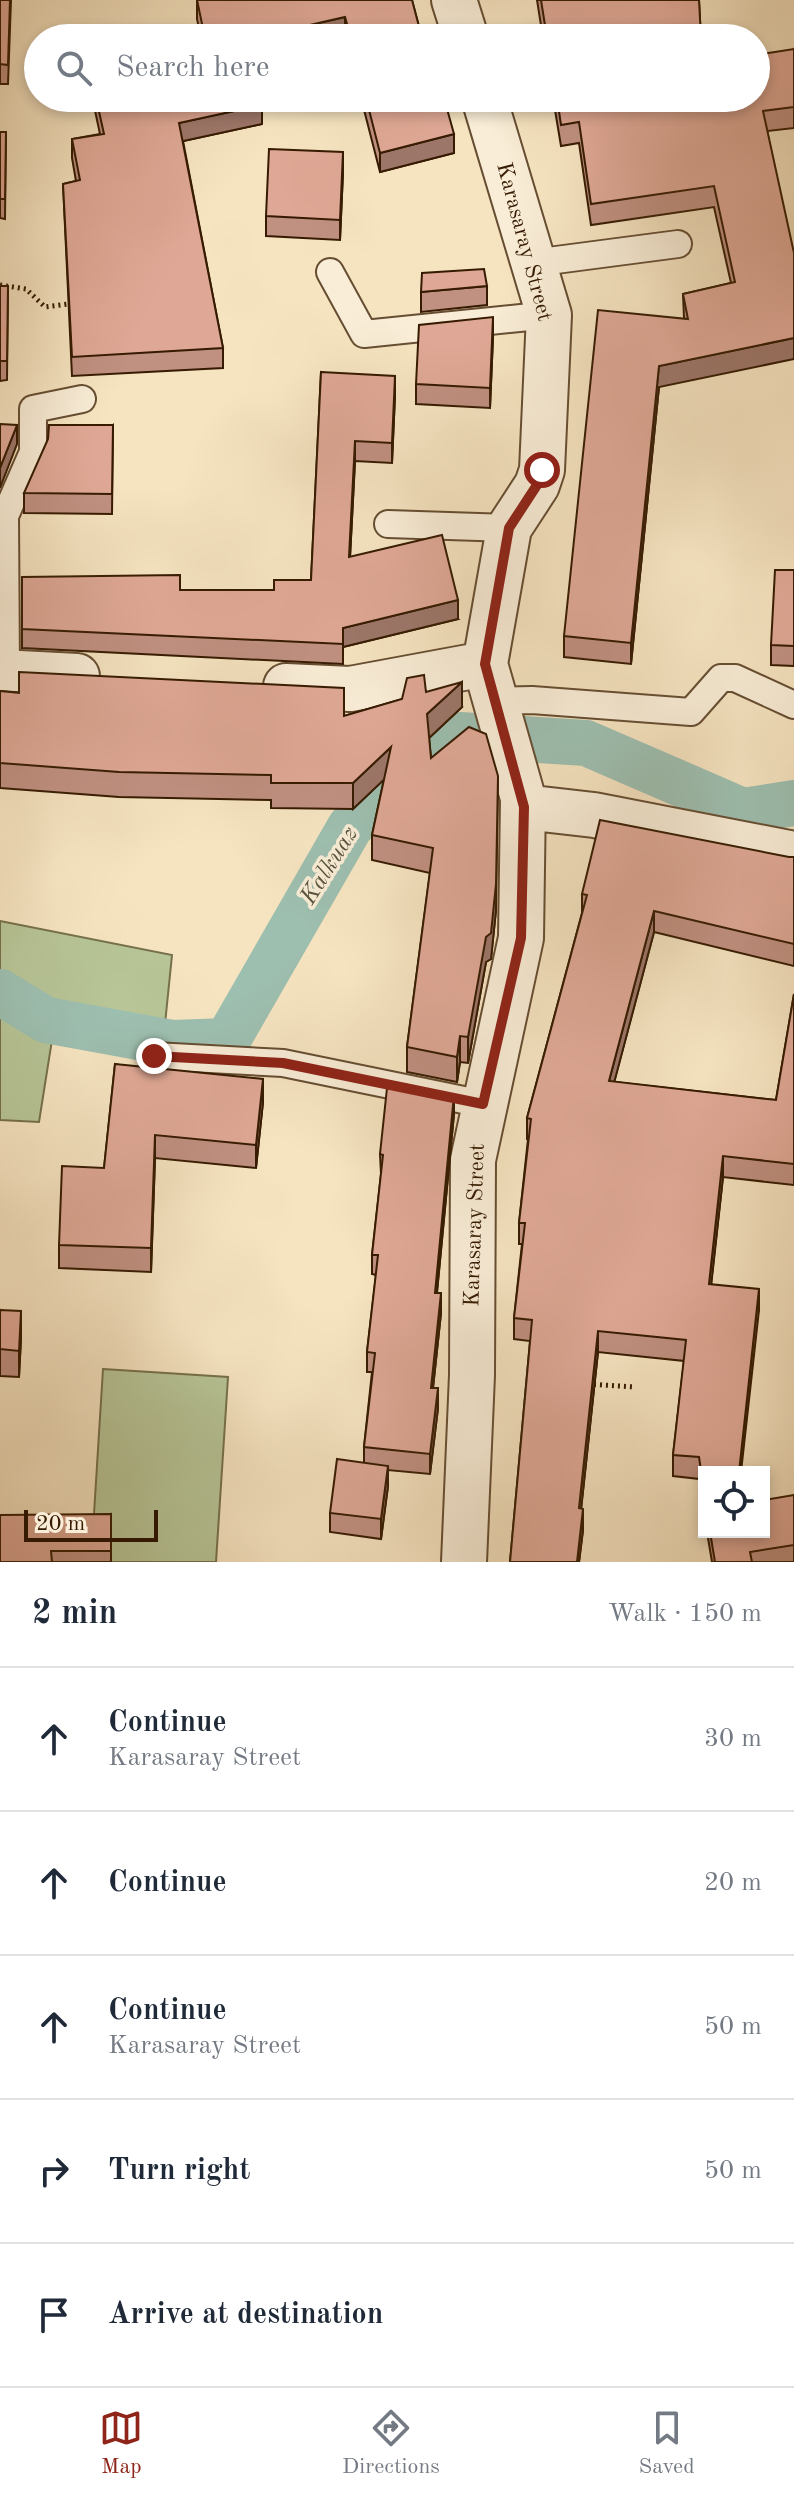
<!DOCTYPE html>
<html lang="en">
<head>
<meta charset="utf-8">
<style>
  body { margin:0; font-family:"Old Standard TT",serif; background:#f6f6f7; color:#1f2937 }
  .controls { position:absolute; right:24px; bottom:24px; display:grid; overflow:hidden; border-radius:0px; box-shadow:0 4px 12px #0003 }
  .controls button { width:72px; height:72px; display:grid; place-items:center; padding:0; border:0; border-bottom:2px solid #e0e1e3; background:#fff; color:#1f2937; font:40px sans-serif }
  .scale { position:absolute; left:24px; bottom:20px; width:134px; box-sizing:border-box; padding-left:8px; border:4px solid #361b02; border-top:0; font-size:22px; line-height:28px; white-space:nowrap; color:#361b02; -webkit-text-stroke:6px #f9edd7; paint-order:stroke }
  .stop { position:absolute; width:24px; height:24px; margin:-18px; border:6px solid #8f2418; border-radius:50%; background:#fff }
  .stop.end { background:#8f2418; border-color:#fff; box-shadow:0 2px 8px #0008 }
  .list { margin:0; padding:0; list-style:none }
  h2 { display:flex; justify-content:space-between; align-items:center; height:104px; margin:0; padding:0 32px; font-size:34px }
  h2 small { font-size:26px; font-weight:400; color:#747a83 }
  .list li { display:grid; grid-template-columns:52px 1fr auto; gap:24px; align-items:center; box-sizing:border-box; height:144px; padding:0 32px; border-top:2px solid #e0e1e3 }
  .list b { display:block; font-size:30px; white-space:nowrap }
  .list p { margin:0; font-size:26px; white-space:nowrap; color:#747a83 }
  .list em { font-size:26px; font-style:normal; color:#747a83 }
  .icon { flex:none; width:44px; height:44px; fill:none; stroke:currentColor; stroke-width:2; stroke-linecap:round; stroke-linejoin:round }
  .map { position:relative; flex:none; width:794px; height:1562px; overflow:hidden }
  .search { position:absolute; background:#fff; box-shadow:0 4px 12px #0003; left:24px; right:24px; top:24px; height:88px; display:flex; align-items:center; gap:20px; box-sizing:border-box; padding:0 28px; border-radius:44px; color:#747a83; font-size:30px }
  .sheet { height:824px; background:#fff }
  nav { display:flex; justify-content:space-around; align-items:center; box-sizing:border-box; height:112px; border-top:2px solid #e0e1e3; background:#fff; font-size:22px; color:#747a83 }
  nav a { display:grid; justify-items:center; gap:4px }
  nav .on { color:#8f2418 }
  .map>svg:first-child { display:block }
  .green { fill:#b7c597; stroke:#76704c; stroke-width:2 }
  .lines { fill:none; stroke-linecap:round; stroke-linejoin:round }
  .canal { stroke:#9dbfb0; stroke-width:46 }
  .service-casing { stroke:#664d32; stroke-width:30 }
  .minor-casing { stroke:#664d32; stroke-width:48 }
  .path { stroke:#361b02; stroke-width:5; stroke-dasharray:2 4; stroke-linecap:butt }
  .service { stroke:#f9edd7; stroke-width:26 }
  .minor { stroke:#f9edd7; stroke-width:44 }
  .wall { fill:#c09081; stroke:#361b02; stroke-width:2 }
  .shaded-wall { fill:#9c7669; stroke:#361b02; stroke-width:2 }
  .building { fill:#dfa896; stroke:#361b02; stroke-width:2 }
  .route { stroke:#8f2418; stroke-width:10 }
  .labels { text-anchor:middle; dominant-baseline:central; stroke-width:7; stroke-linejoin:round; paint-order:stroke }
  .street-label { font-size:22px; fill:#361b02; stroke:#f9edd7 }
  .water-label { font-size:24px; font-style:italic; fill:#5a543f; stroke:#f9edd7 }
</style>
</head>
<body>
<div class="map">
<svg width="794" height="1562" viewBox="0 0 794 1562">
  <rect width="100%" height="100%" fill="#f6e4c1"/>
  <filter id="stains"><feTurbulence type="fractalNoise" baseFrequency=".0025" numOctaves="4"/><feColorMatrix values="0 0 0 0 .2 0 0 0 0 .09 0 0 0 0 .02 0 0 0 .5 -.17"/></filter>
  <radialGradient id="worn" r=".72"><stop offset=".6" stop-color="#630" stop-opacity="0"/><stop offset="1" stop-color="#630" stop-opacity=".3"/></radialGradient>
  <path class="green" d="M0,921L172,955L165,1024L55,1021L39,1122L0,1120Z
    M103,1369L228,1377L216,1562H91Z"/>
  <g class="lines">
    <path class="canal" d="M0,992L46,1020L172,1043L227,1041L350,827L418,759L460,735L586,743L743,811L794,803"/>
    <g class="service-casing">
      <path id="service" d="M533,263L678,244
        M330,272L364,334L549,315
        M388,524L509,528
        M6,672L5,516L33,452V409L82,399
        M493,701L532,700L691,712L721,678H735L794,705
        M154,1056L283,1063L483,1104"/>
    </g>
    <g class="minor-casing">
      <path id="minor" d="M454,0L466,38
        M0,672L77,676
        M286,686L350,689L485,664
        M524,807L594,815L794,854
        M464,1562L472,1375L473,1160L521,938L523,798L485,664L509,528L537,485L542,470L549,315L484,98"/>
    </g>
    <path class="path" d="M0,285L26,289L45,307L75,303
      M588,1384L635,1387"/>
    <use href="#service" class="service"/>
    <use href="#minor" class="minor"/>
  </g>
  <path class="wall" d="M0,0H11L8,84H0Z
    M197,0H412L422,38H346L345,36L338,38H201L197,19Z
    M537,0H699L701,38H543Z
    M794,49V128L767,131L793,253L659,387L631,664L564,657V636L684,318L683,294L731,283L714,207L591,225L579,143L561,146L553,98H756Z
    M94,98L262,124L183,141L223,348V368L72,376L63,184L76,181L72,158V139L100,134L94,106Z
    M361,98H444L454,153L380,172Z
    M0,132H6L5,219L0,218Z
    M343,172L340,240L266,236V216Z
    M0,286H8L7,380L0,381Z
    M487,286V305L421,312V292Z
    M493,337L490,408L416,404V384Z
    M321,372L395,395L392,463L355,461L350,557L458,619L343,647V664L22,648V577L180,590H274L311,580Z
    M113,425L112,514L24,513V493Z
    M794,570V666L771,665V645Z
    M0,691L344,716L426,692L462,707L429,738L431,758L496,910L491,959L486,962L468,1063L460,1062L457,1082L407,1072V1047L430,873L372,860V835L384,779L353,809L271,808V800L119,797L0,788Z
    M794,857V966L654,932L614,1082L776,1100L794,994V1185L723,1177L711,1284L759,1310L704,1472V1511L699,1479L673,1476V1455L684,1361L598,1352L581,1509L583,1530L579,1562H510L530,1341L514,1339V1318L522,1244H519V1223L528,1139H527V1118L582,913V894Z
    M115,1064L263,1102L256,1168L155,1158L151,1272L59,1268V1245L104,1168Z
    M454,1114L437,1293L441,1313L433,1388L438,1408L430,1474L388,1470V1486L381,1539L330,1532V1513L364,1463V1447L372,1372H367V1352L376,1275L372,1274V1255L381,1174L380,1154Z
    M0,1310L21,1338L19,1377L0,1376Z
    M794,1495V1562H712L707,1532H764Z
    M111,1514V1562H0Z"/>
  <path class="shaded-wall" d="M345,17V36L338,38H279V32Z
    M262,105V124L179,142V123Z
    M454,134V153L380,172V153Z
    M343,152V172L340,240V220Z
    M493,317V337L490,408V388Z
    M794,338V359L659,387L631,664V643L659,366Z
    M395,376V395L392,463V443Z
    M17,425V444L0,488V468Z
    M355,441V461L349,577V557Z
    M458,600V619L343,647V628Z
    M462,682V707L427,740V714Z
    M391,747V773L353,809V783Z
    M498,776L496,910L491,959L486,962L468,1063V1037Z
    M654,911V932L609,1102V1081Z
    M460,1036V1062L457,1082V1057Z
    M263,1079V1102L256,1168V1145Z
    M454,1095V1114L435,1312V1293Z
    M155,1135V1158L151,1272V1248Z
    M723,1156V1177L709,1305V1284Z
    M759,1289V1310L741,1472H739Z
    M441,1293V1313L431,1407V1388Z
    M21,1311V1338L19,1377V1351Z
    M598,1331V1352L579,1529V1508Z
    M438,1388V1408L430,1474V1454Z
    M388,1466V1486L381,1539V1519Z
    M583,1509V1530L579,1562H577Z"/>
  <path class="building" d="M0,0H10L8,65L0,64Z
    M197,0H412L422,38H351L345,17L279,32L280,38H205Z
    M541,0H699L701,38H547Z
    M794,49V107L763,111L794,253V338L659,366L631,643L564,636L598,310L688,319L683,294L735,282L714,186L591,204L579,122L561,125L557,98H756V55Z
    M96,98H261L262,105L179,123L223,348L72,357L63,184L80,180L72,139L104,134Z
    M366,98H444L454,134L380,153Z
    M0,132H6L5,199H0Z
    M269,149L343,152L340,220L266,216Z
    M484,269L487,286L421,292L422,273Z
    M0,286H8L7,361H0Z
    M493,317L490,388L416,384L419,325Z
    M321,372L395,376L392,443L355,441L349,557L442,535L458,600L343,628V644L22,629V577L180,575V590H274V580H311Z
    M0,424L17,425L0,468Z
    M49,425H113L112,494L24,493L48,439Z
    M775,570H794V646L771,645Z
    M19,672L344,688V716L402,699L407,678L424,675L426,692L462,682L427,714L431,758L469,727L486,734L498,776L496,884L491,933L486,937L468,1037L460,1036L457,1057L407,1047L433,848L372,835L391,747L353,783H271V775L119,772L0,763V691L19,693Z
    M600,820L789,857H794V944L654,911L609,1081L776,1100L794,994V1164L723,1156L709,1284L759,1289L739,1472H704V1490L699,1457L673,1455L686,1340L598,1331L579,1508L583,1509L577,1562H510L532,1320L514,1318L525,1223H519L531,1119L527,1118L587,895L582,894Z
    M115,1064L263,1079L256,1145L155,1135L151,1248L59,1245L62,1166L104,1168Z
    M404,1084L454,1095L435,1293H441L431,1388H438L430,1454L364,1447L375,1353L367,1352L378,1255H372L383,1155L380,1154L387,1088L404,1090Z
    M0,1310L21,1311L19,1351L0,1349Z
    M337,1459L388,1466L381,1519L330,1513Z
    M794,1495V1545L750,1552L752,1562H715L710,1532H764V1500Z
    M111,1514V1551H51L52,1562H0V1515Z"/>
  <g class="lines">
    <path class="route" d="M154,1056L283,1063L483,1104L521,938L524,807L485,664L509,528L537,485L542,470"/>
  </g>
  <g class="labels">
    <g class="street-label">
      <text transform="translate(524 242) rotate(75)">Karasaray Street</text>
      <text transform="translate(475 1225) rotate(-88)">Karasaray Street</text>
    </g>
    <g class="water-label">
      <text transform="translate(330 866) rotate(-58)">Kalkuaz</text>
    </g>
  </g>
  <rect width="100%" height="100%" filter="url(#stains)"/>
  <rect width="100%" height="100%" fill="url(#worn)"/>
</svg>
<div class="controls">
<button><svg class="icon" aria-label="locate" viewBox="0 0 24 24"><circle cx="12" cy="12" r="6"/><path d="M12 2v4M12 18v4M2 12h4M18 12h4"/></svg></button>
</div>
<div class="scale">20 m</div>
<div class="stop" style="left:542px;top:470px"></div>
<div class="stop end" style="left:154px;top:1056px"></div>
<div class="search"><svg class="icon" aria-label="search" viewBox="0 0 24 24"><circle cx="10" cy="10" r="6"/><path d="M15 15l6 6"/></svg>Search here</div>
</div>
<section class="sheet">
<h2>2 min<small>Walk · 150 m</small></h2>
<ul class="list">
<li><svg class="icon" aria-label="ahead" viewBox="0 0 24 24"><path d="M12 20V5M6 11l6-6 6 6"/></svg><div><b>Continue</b><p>Karasaray Street</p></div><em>30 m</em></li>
<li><svg class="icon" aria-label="ahead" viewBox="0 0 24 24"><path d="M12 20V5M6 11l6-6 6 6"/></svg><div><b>Continue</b></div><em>20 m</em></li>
<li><svg class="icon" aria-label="ahead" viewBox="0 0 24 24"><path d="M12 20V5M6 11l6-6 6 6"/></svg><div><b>Continue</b><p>Karasaray Street</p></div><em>50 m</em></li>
<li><svg class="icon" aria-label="right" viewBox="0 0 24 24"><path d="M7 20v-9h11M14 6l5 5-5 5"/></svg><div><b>Turn right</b></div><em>50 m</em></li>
<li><svg class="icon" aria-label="arrive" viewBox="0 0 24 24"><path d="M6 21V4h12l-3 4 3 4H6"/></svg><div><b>Arrive at destination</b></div></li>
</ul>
</section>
<nav>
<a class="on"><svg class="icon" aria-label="map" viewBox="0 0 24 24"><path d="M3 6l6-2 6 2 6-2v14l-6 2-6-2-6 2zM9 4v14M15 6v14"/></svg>Map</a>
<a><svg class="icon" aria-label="directions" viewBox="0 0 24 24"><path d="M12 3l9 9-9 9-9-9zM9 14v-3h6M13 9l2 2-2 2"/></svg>Directions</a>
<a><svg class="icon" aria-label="saved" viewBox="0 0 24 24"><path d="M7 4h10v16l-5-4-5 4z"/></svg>Saved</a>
</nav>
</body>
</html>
